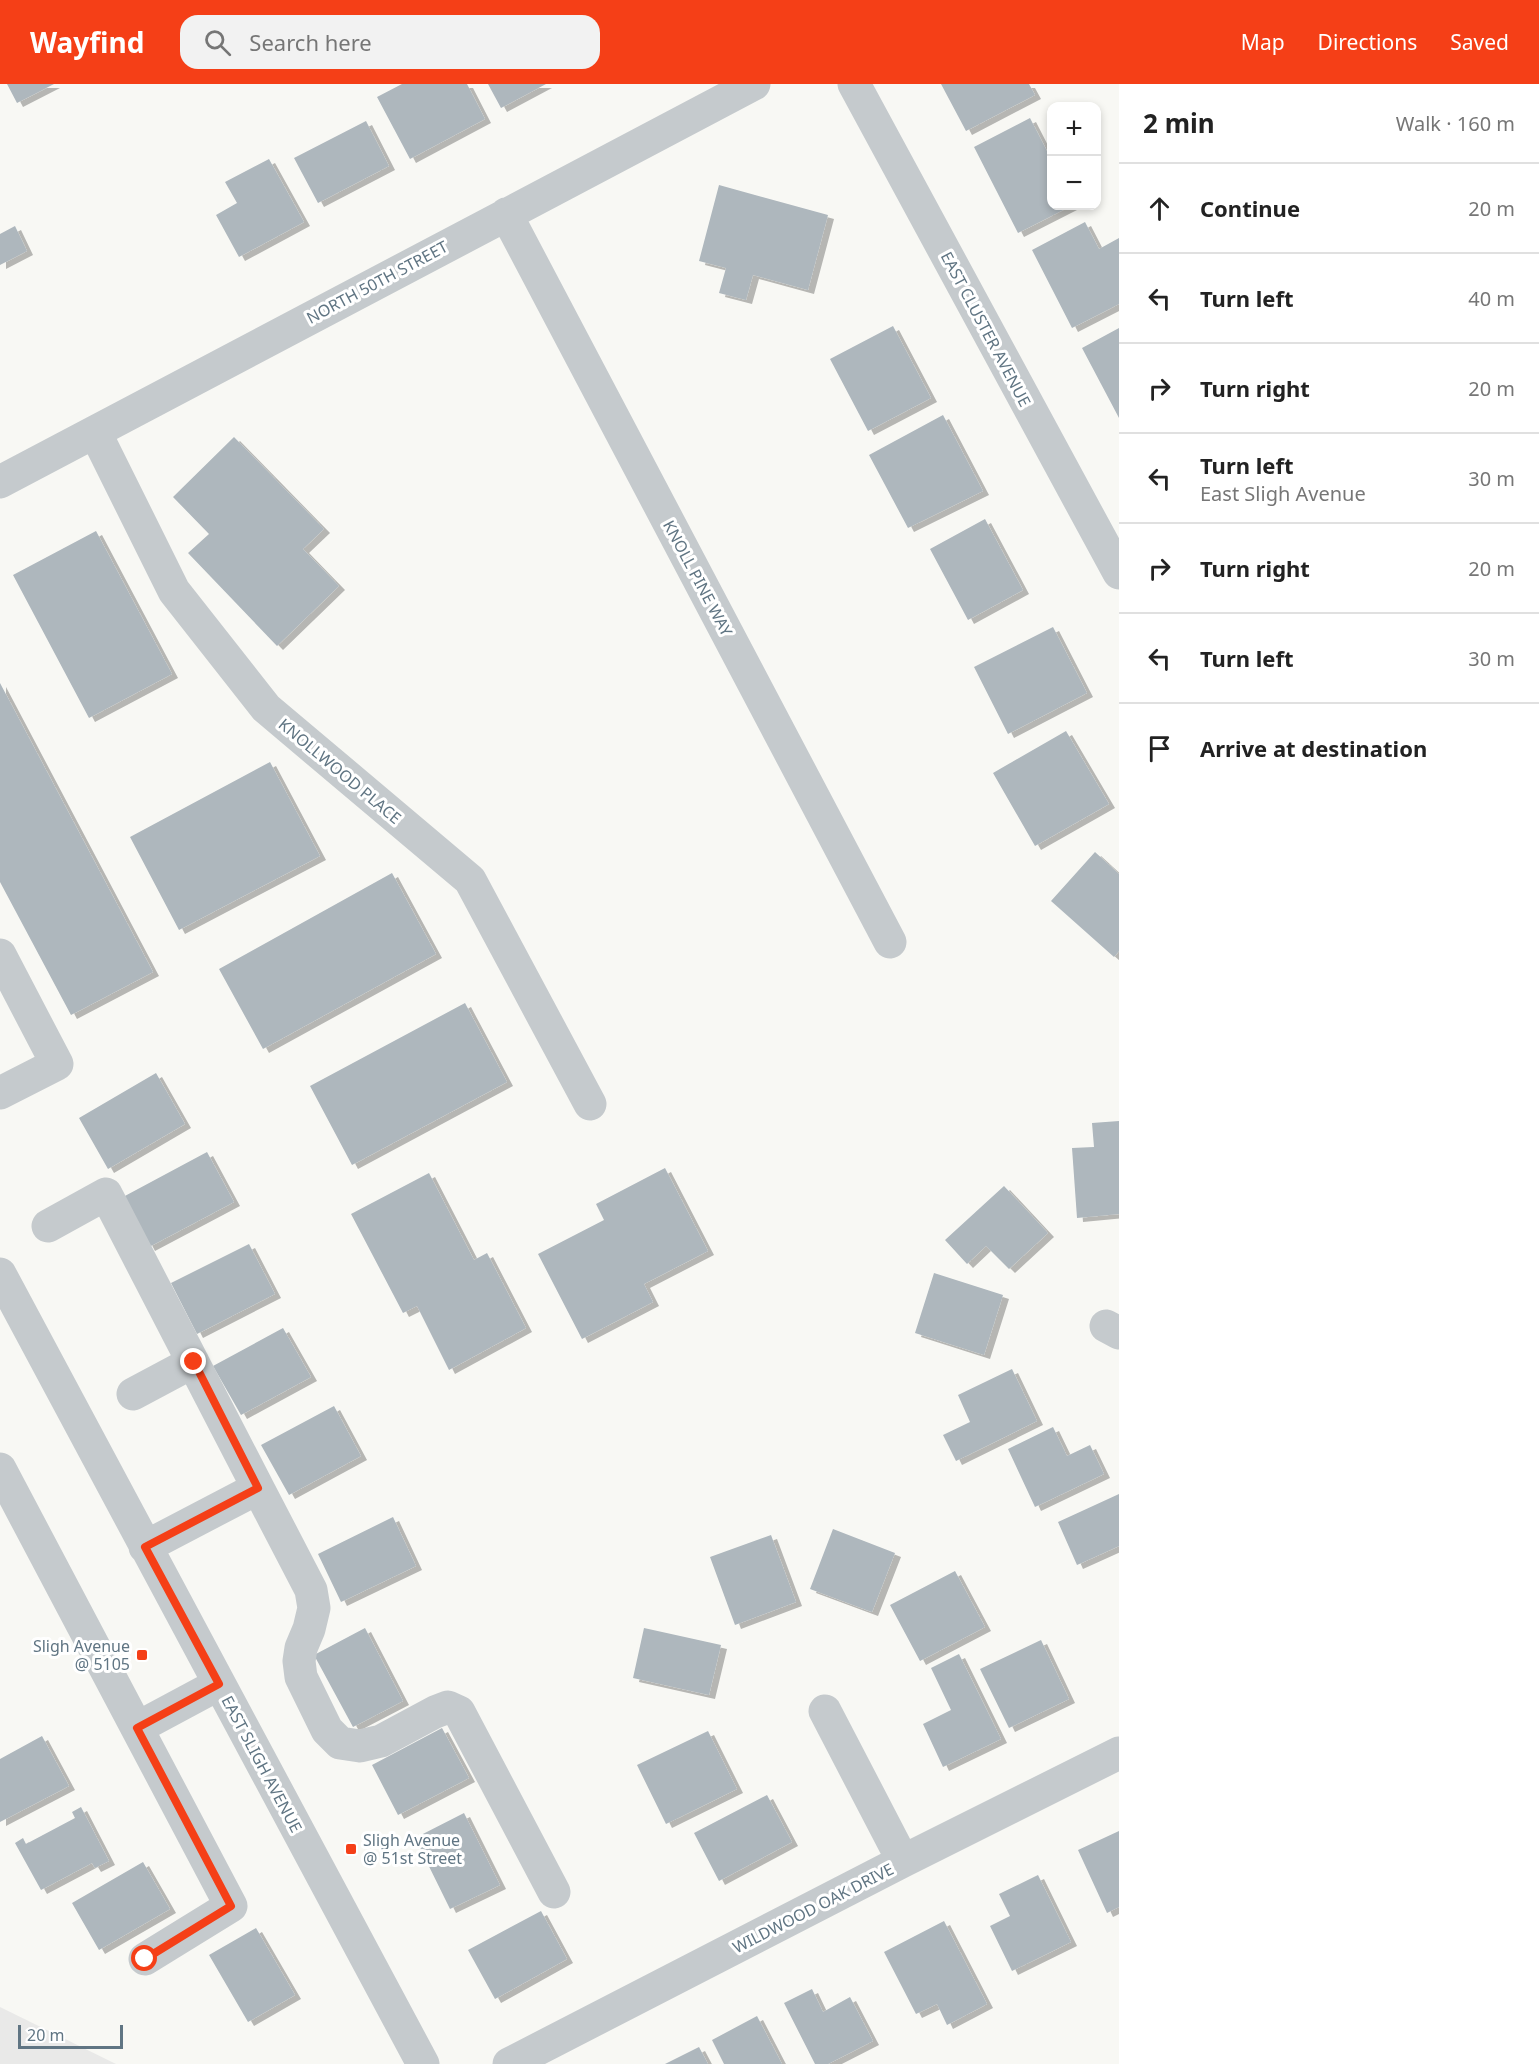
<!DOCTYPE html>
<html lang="en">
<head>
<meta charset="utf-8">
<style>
  body { margin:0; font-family:"Noto Sans",sans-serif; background:#f2f2f2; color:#222 }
  .controls { position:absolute; right:18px; top:18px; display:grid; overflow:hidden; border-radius:12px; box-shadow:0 3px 9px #0003 }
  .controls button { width:54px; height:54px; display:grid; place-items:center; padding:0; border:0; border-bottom:2px solid #e0e0e0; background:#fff; color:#222; font:30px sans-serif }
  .scale { position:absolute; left:18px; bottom:15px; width:105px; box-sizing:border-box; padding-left:6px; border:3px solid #607583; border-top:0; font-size:16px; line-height:21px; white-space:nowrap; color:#607583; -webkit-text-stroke:4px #fff; paint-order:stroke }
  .stop { position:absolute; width:18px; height:18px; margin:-14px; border:4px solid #f53f17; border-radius:50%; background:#fff }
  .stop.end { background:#f53f17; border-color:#fff; box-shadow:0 2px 6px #0008 }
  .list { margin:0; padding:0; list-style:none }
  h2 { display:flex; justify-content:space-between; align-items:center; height:78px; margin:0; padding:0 24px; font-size:26px }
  h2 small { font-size:20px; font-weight:400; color:#767676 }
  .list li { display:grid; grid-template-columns:39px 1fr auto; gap:18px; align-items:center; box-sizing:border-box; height:90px; padding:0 24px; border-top:2px solid #e0e0e0 }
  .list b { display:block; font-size:22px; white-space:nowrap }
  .list p { margin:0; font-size:20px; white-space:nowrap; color:#767676 }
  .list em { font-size:20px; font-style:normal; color:#767676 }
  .icon { flex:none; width:33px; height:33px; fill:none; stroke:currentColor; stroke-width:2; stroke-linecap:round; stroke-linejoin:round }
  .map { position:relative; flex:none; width:1119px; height:1980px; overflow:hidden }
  header { display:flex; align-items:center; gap:36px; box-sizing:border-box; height:84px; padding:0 30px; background:#f53f17; color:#fff }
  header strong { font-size:28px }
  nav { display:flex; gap:33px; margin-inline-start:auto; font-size:21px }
  .search { width:420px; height:54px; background:#f2f2f2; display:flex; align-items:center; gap:15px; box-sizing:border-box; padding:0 21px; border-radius:18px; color:#767676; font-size:22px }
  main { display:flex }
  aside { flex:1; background:#fff }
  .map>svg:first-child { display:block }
  .built { fill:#e9e9e8 }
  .building { fill:#aeb7bd; filter:url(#shadow) }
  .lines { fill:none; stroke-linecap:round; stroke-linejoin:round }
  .minor { stroke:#c5cacd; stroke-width:33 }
  .route { stroke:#f53f17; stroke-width:8 }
  .poi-dot { fill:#f53f17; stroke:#fff; stroke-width:2 }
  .labels { text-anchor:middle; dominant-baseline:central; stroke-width:6; stroke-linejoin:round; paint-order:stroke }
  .street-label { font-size:16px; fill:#607583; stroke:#fff }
  .poi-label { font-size:16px; fill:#607583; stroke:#fff; text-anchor:end }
</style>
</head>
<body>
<header>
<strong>Wayfind</strong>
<div class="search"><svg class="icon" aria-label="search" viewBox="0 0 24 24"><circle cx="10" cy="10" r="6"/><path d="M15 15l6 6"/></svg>Search here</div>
<nav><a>Map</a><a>Directions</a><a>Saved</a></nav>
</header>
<main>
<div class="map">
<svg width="1119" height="1980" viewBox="0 0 1119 1980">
  <defs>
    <filter id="shadow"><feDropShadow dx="6" dy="4" stdDeviation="0" flood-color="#0004"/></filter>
  </defs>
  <rect width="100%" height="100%" fill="#f8f8f4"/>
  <path class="built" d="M0,1923L116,1980H0Z"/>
  <path class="building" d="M7,0H54L17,19Z
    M402,0H467L485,35L410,75L377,13Z
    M488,0H546L501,24Z
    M941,0H1029L1035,11L966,47Z
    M1030,34L1052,77V122H1071L1018,149L974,63Z
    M366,37L389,82L318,119L294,74Z
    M269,75L304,138L239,173L216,131L237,119L225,98Z
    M719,101L828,131L808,206L753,191L746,216L719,209L726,184L699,177Z
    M1085,138L1099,165L1119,154V220L1072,244L1032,166Z
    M15,142L27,167L0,181V150Z
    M893,242L931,314L868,347L830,275Z
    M1119,244V334L1082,264Z
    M943,331L983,407L908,444L869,371Z
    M234,353L324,445L303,465L339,502L277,562L188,469L209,450L173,413Z
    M985,435L1023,506L968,536L930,465Z
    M96,447L172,590L89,634L13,491Z
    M1053,543L1087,609L1008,650L974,583Z
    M0,599L153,888L71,931L0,798Z
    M1066,647L1109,720L1035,762L993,689Z
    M270,678L320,772L179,846L130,753Z
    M1095,768L1119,790V867L1114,873L1051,817Z
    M392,789L436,870L263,965L219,885Z
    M465,919L507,998L352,1081L310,1002Z
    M156,989L185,1040L108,1085L79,1034Z
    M1119,1037V1130L1077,1134L1072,1064L1094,1063L1092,1039Z
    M207,1068L234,1118L149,1163L123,1113Z
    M665,1084L708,1167L644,1200L653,1218L582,1255L538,1170L604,1136L596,1120Z
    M429,1089L474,1176L487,1169L526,1244L449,1286L417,1222L403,1229L351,1130Z
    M1004,1102L1048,1149L1009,1185L986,1162L967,1180L945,1156Z
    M249,1160L275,1210L197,1250L171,1199Z
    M934,1189L1003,1211L984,1271L915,1249Z
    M283,1244L311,1293L241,1331L213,1282Z
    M1012,1285L1037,1337L956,1377L943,1351L970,1338L958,1311Z
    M334,1322L361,1372L289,1411L261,1361Z
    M1053,1343L1067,1372L1090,1361L1104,1390L1035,1423L1008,1365Z
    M1119,1410V1462L1077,1481L1058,1438Z
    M393,1433L416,1482L341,1518L318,1470Z
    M833,1445L895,1469L872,1528L810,1505Z
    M771,1451L796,1518L735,1541L710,1473Z
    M955,1487L985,1543L920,1577L890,1521Z
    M365,1544L403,1617L353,1643L314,1571Z
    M644,1544L721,1561L709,1611L633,1594Z
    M1041,1556L1069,1615L1009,1644L980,1585Z
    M959,1570L1001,1655L943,1683L923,1640L951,1626L931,1584Z
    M442,1644L469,1694L398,1731L372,1681Z
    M708,1647L737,1705L666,1740L637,1681Z
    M42,1652L69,1702L0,1738V1675Z
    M767,1711L792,1758L719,1797L694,1749Z
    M81,1723L109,1777L95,1784L92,1779L41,1806L15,1759L23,1754L26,1760L75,1734L72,1728Z
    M464,1729L500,1801L450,1825L415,1754Z
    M1119,1747V1823L1107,1829L1078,1766Z
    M143,1778L170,1825L99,1866L72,1819Z
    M1038,1791L1071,1858L1012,1887L990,1842L1010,1832L999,1810Z
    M541,1827L567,1875L495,1915L468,1866Z
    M944,1837L987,1920L947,1941L937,1920L916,1930L884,1868Z
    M256,1844L295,1911L248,1938L209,1871Z
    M812,1905L823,1928L850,1913L873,1957L828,1980H815L784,1919Z
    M757,1932L782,1980H724L712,1956Z
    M699,1963L708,1980H665Z"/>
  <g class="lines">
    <path class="minor" d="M854,0L1119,489
      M506,130L890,858
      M95,348L174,507L266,624L470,796L590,1020
      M0,398L754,0
      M0,871L57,980L0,1009
      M48,1142L106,1110L258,1404L145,1463
      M0,1190L423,1980
      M1106,1242L1119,1249
      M133,1310L193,1278
      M0,1385L231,1822L145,1875
      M258,1404L311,1506L314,1524L309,1545L301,1564L299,1577L301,1593L327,1646L340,1659L360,1662L381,1657L435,1628L448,1623L459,1628L554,1808
      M825,1627L903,1777
      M137,1644L219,1600
      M509,1980L903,1777L1119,1669"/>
  </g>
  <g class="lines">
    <path class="route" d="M145,1875L231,1822L137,1644L219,1600L145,1463L258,1404L194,1278"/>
  </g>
  <g class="poi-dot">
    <rect x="136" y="1565" width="12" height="12" rx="3"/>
    <rect x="345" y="1759" width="12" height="12" rx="3"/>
  </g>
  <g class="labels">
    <g class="street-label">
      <text transform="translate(377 198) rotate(-28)">NORTH 50TH STREET</text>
      <text transform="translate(986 245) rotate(62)">EAST CLUSTER AVENUE</text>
      <text transform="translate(698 494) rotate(62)">KNOLL PINE WAY</text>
      <text transform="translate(340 687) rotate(40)">KNOLLWOOD PLACE</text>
      <text transform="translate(262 1680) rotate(62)">EAST SLIGH AVENUE</text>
      <text transform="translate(813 1824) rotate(-27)">WILDWOOD OAK DRIVE</text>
    </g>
    <g class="poi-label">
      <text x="130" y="1562">Sligh Avenue<tspan x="130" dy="18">@ 5105</tspan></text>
      <text x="363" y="1756" text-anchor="start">Sligh Avenue<tspan x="363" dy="18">@ 51st Street</tspan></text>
    </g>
  </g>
</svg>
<div class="controls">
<button>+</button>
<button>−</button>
</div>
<div class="scale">20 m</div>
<div class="stop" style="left:145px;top:1875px"></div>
<div class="stop end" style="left:194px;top:1278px"></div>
</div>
<aside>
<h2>2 min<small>Walk · 160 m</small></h2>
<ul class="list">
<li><svg class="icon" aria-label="ahead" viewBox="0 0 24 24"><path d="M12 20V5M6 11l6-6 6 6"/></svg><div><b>Continue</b></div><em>20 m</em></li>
<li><svg class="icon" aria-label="left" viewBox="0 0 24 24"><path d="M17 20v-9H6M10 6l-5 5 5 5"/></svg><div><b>Turn left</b></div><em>40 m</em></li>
<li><svg class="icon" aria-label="right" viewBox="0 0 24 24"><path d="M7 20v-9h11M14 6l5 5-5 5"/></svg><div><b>Turn right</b></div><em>20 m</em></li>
<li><svg class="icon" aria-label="left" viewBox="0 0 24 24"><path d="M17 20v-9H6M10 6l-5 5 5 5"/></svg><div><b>Turn left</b><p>East Sligh Avenue</p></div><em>30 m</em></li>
<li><svg class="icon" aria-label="right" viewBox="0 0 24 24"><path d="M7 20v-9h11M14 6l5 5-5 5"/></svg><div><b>Turn right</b></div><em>20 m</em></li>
<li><svg class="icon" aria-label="left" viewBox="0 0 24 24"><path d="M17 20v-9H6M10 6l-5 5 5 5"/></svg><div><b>Turn left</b></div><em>30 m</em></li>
<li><svg class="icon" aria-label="arrive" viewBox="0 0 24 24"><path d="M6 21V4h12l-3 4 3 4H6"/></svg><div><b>Arrive at destination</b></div></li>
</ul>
</aside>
</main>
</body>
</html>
